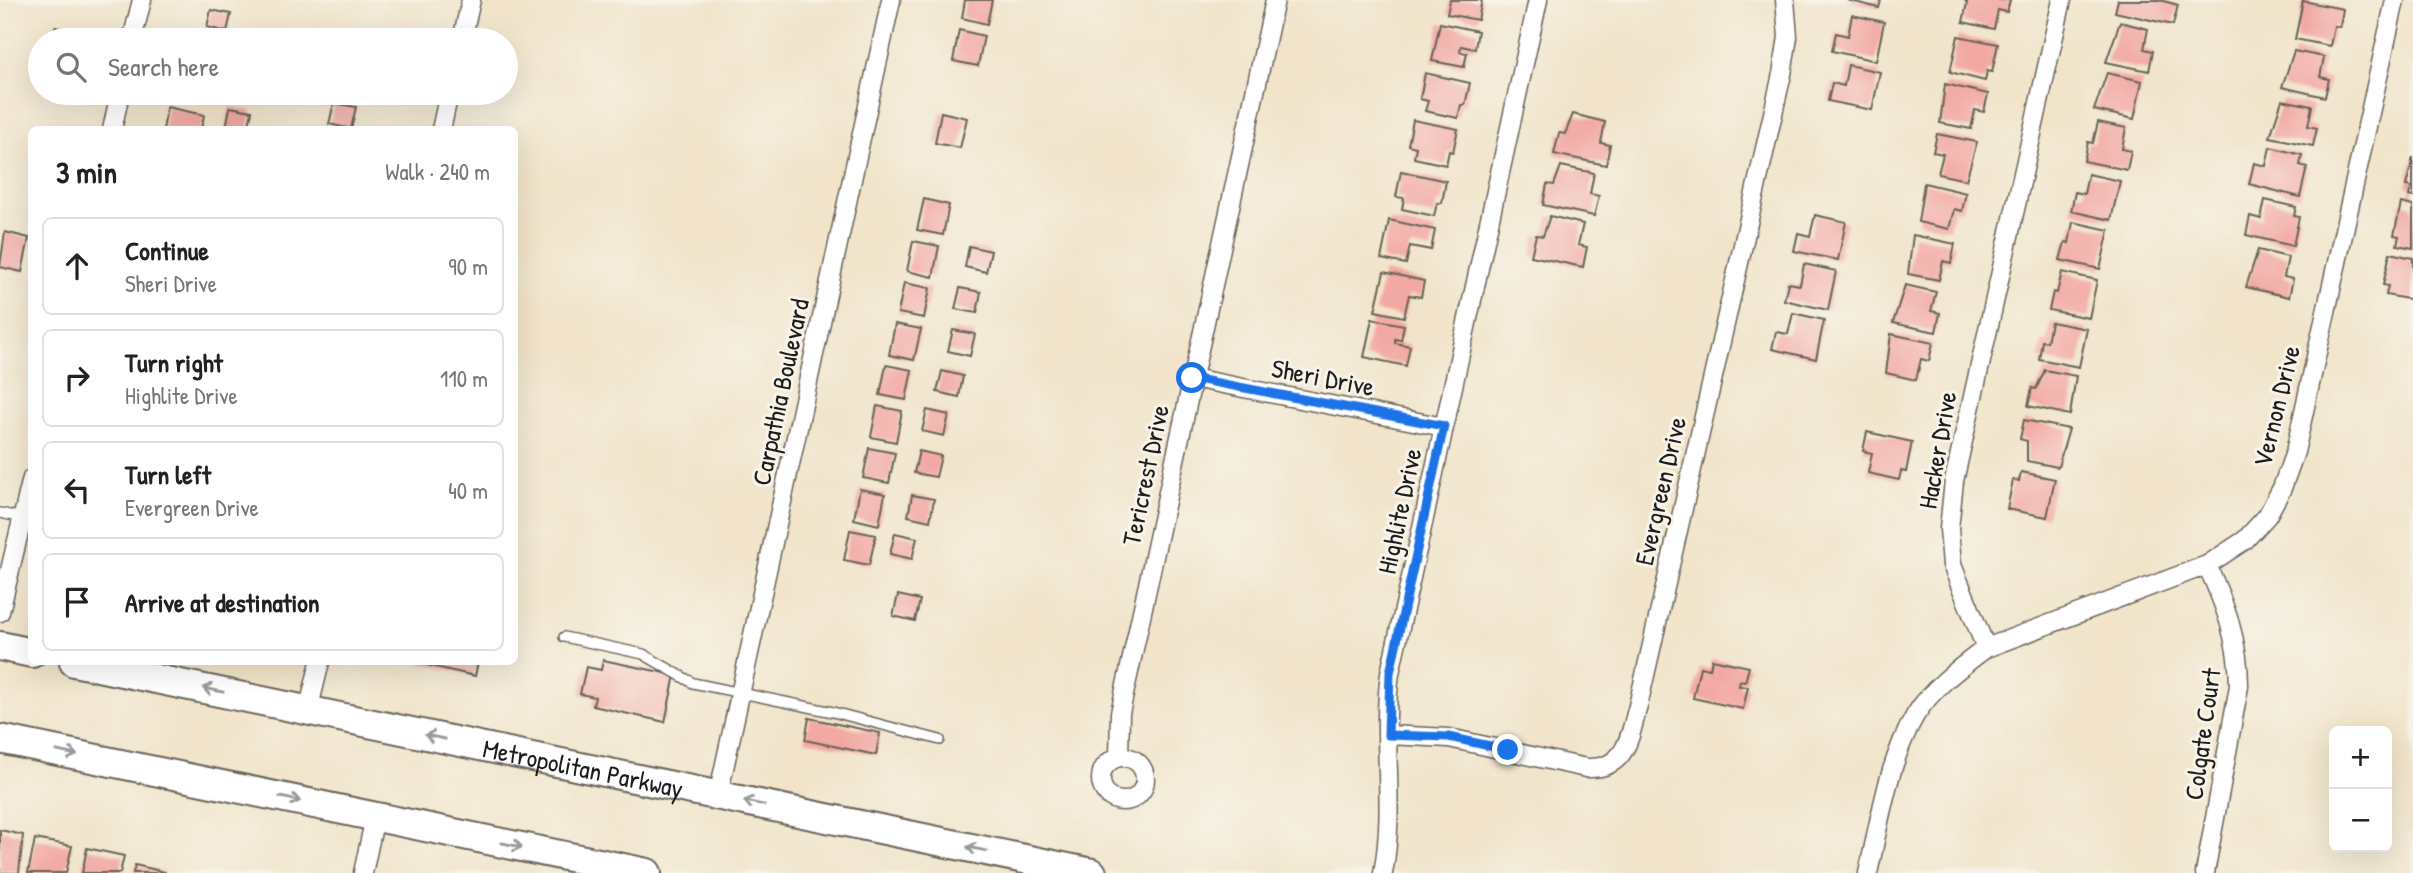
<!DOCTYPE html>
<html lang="en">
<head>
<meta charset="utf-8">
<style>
  body { margin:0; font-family:"Patrick Hand",sans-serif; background:#f6f6f6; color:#222 }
  .controls { position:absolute; right:21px; bottom:21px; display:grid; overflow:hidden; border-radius:10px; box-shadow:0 7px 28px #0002 }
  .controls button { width:63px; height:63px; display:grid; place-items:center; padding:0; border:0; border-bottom:2px solid #e0e0e0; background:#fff; color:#222; font:35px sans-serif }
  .stop { position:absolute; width:21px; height:21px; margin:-16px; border:5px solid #1a73e8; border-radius:50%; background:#fff }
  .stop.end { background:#1a73e8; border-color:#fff; box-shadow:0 2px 7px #0008 }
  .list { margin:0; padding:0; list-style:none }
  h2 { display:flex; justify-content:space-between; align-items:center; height:91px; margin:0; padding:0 28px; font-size:30px }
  h2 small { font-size:23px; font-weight:400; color:#767676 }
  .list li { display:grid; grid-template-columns:46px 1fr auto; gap:21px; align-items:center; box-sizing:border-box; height:98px; margin:0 14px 14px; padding:0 14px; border:2px solid #e0e0e0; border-radius:10px }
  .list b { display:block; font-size:26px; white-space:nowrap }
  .list p { margin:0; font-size:23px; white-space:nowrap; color:#767676 }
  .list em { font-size:23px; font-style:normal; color:#767676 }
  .icon { flex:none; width:38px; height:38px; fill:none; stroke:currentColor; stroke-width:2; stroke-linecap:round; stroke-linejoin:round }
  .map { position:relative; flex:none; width:2413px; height:873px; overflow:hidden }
  .search { position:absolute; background:#fff; box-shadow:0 7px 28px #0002; left:28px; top:28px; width:490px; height:77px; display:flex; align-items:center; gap:18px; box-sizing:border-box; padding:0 24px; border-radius:38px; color:#767676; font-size:26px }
  .panel { position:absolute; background:#fff; box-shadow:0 7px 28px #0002; left:28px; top:126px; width:490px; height:539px; border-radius:10px }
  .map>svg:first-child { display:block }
  .building { fill:#f2a8a3 }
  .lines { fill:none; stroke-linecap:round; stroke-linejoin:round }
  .lane-casing { stroke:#676259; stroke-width:12 }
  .street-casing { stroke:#676259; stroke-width:21 }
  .primary-casing { stroke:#676259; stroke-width:32 }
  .lane { stroke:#fff; stroke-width:9 }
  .street { stroke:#fff; stroke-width:18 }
  .primary { stroke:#fff; stroke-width:28 }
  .oneway { stroke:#999 }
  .route { stroke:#1a73e8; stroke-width:9 }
  .labels { text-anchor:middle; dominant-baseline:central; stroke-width:6; stroke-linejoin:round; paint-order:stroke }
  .street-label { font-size:26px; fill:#1c1c1c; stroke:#f7f3e8 }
</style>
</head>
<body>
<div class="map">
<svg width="2413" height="873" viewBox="0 0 2413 873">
  <rect width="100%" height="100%" fill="#f7f3e8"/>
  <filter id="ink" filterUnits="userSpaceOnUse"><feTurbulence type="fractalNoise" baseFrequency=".0143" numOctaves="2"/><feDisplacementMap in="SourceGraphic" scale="14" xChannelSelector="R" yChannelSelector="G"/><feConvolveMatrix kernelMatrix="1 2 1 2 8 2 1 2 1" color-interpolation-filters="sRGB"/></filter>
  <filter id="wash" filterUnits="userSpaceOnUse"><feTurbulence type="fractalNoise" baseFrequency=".00686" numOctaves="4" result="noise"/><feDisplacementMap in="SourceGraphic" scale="28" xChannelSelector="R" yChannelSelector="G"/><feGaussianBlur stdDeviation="1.57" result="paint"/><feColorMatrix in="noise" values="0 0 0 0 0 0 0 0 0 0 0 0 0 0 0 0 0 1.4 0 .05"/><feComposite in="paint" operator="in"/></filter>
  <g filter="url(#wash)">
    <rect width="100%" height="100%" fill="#f1e4ca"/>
    <g id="blocks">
      <path class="building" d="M965,0H992L987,24L962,18Z
        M1450,0H1482L1478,20L1447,14Z
        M1847,0H1881L1879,8Z
        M1965,0H2010L2007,12L1998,10L1994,29L1963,22L1967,3Z
        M2118,0H2160L2178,5L2173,25L2115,12Z
        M2303,1L2343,9L2340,27L2334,26L2330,46L2295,39Z
        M211,10L231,14L227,32L207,27Z
        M1852,15L1884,22L1876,61L1832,51L1836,33L1848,36Z
        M2120,22L2148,29L2144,49L2153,51L2149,71L2106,62Z
        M1440,23L1478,31L1475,49L1461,46L1460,52L1467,53L1464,67L1432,61Z
        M55,27L79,32L78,40H52Z
        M959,30L984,36L978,66L953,61Z
        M1958,36L1998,44L1992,72L1987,71L1985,81L1950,72Z
        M2294,51L2324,57L2320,77L2329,79L2325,97L2282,87Z
        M1848,65L1880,72L1872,110L1828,101L1832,83L1844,86Z
        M1425,73L1470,83L1465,105H1461L1458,118L1425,111L1428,101L1420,99Z
        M2107,73L2142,81L2134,119L2094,110Z
        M1945,84L1988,94L1984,112L1975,110L1971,129L1940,123Z
        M2282,100L2312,106L2308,126L2317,128L2313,146L2270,137Z
        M334,103L356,107L351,129L329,124Z
        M167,107L204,115L201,130H163Z
        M230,107L252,111L248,130L226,128Z
        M941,112L967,118L960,148L935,143Z
        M1573,114L1605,122L1601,143L1610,145L1606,165L1554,154L1559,133L1565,134Z
        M1413,120L1458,129L1453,152L1449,151L1446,165L1414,158L1416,147L1408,145Z
        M2098,122L2126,128L2122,149L2131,151L2127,170L2084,161L2088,142L2093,143Z
        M1937,134L1977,142L1966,180L1938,174L1943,154L1933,152Z
        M2270,147L2302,155L2300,165L2307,167L2300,197L2249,184L2254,163L2266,166Z
        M2413,157V197L2409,196L2411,187L2406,186Z
        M1561,166L1594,173L1590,194L1599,196L1594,216L1543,205L1547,184L1554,185Z
        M1401,171L1446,181L1442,203H1437L1434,216L1402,209L1404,198L1396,197Z
        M2088,174L2120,181L2111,220L2071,211L2075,192L2084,194Z
        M1924,183L1966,193L1962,211L1954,209L1949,229L1918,222Z
        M924,199L949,205L943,235L917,230Z
        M2265,200L2296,207L2294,216L2299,217L2293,246L2246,235L2250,216L2261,219Z
        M2401,203L2413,206V248L2397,245L2399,236L2394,235Z
        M1815,215L1846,222L1838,260L1794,251L1798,233L1810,236Z
        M1550,216L1583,224L1578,245L1587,247L1583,267L1531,256L1536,235L1543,236Z
        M1389,220L1435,230L1431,250L1410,246L1406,264L1381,259Z
        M2073,222L2109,230L2100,269L2060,260L2065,242L2069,243Z
        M5,232L29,238L22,272L0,267Z
        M1913,235L1955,244L1951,263L1943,261L1939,280L1908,274Z
        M913,241L939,246L933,277L907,271Z
        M969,246L991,251L986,272L965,267Z
        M2258,250L2288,257L2284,277L2293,279L2289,297L2246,287Z
        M2390,253L2413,258V300L2386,295L2388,286L2383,285Z
        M1804,264L1836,271L1828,310L1784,300L1788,283L1800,285Z
        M1384,272L1424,281L1421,297L1409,295L1404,317L1375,311Z
        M2062,272L2097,280L2089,318L2049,310L2053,292L2057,293Z
        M904,283L930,288L924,318L898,313Z
        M1905,285L1936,292L1931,311L1940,313L1936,332L1893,323Z
        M960,288L981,292L977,313L955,309Z
        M1793,313L1824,320L1816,359L1772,349L1776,332L1788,334Z
        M1372,319L1404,325L1401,340L1395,339V343L1410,346L1406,366L1364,357Z
        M2051,322L2087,329L2079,367L2039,359L2042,341L2047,342Z
        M895,324L921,329L914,360L889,355Z
        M953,330L975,334L970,356L948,351Z
        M1891,334L1933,343L1929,361L1921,359L1916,380L1886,373Z
        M886,365L912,370L906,400L880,395Z
        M2045,370L2076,376L2070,415L2028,406L2032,388L2036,389Z
        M942,371L963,376L959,397L937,392Z
        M877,406L902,411L896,442L871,437Z
        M927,410L949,415L944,436L922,431Z
        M2024,420L2069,429L2058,467L2027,461V441L2020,439Z
        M1867,432L1912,442L1906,472L1901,471L1899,480L1868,473L1872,453L1863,451Z
        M869,448L895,453L889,483L863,478Z
        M919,451L941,456L936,477L914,473Z
        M2021,472L2055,479L2047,517L2007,509L2013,480L2019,481Z
        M860,489L885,494L879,525L854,519Z
        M912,495L934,499L930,521L908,516Z
        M850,530L876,535L869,565L844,560Z
        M895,533L917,538L912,559L890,554Z
        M898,595L920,600L915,621L893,616Z
        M1712,659L1749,667L1745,682L1740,681L1739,686L1748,687L1743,709L1693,698L1700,667L1710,669Z
        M603,660L675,675L665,722L593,706L595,697L580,694L586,667L601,670Z
        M413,662H478L475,676Z
        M809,718L880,733L876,755L805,740Z
        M0,830L23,835L19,873H0Z
        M35,839L72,846L66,873H28Z
        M87,848L124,856L120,873H82Z
        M135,865L165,872V873H133Z"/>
    </g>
  </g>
  <g filter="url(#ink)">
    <use href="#blocks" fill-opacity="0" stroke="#676259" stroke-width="2"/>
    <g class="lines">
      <g class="lane-casing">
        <path id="lane" d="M0,513L32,520
          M564,637L643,654L693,683L833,712L940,740"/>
      </g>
      <g class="street-casing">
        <path id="street" d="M132,40L142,0
          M462,40L471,0
          M112,130L120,93
          M441,130L449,93
          M1192,378L1444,427
          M0,612L32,478
          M1986,648L1952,565L1949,529L1954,481L2062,0
          M308,711L320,662
          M1388,735L1449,738L1586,768C1626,770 1629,739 1638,706L1782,74L1788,37L1785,0
          M1101 779a22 22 0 1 1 44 0a22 22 0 1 1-44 0Z
          M1119,757L1120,713L1275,0
          M718,796L891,0
          M363,873L375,817
          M1383,873C1396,807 1381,739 1390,673L1538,0
          M1868,873C1880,821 1888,761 1916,714C1933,687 1961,667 1986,648L2207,565L2245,540L2267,516L2282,488L2295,452L2395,0
          M2205,873L2239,686C2239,641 2225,605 2207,565"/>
      </g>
      <g class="primary-casing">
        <g id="primary">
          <path d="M0,646L32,653"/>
          <path id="s1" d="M74,662L1092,873"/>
          <path d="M0,739L647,873"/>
        </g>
      </g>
      <use href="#lane" class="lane"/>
      <use href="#street" class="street"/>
      <use href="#primary" class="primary"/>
    </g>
    <defs><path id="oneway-shaft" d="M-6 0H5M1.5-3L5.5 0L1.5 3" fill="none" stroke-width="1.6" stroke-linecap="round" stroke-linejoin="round" transform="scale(1.75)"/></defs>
    <g class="oneway">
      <use href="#oneway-shaft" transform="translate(213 690) rotate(-168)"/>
      <use href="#oneway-shaft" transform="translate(435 737) rotate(-168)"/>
      <use href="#oneway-shaft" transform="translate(67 753) rotate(12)"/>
      <use href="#oneway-shaft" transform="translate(290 799) rotate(12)"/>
      <use href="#oneway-shaft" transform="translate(754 803) rotate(-168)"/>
      <use href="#oneway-shaft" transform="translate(512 845) rotate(12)"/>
      <use href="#oneway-shaft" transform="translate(977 849) rotate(-168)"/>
    </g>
  </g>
  <g class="lines" filter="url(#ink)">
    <path class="route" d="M1192,378L1444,426L1390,673L1388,735L1449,737L1508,750"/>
  </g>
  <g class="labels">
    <g class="street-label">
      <text transform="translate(1323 377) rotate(11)">Sheri Drive</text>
      <text transform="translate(780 392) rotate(-78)">Carpathia Boulevard</text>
      <text transform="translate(2276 406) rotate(-76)">Vernon Drive</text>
      <text transform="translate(1937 450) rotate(-80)">Hacker Drive</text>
      <text transform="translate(1145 475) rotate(-78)">Tericrest Drive</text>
      <text transform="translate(1660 491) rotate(-77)">Evergreen Drive</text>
      <text transform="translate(1399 511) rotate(-78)">Highlite Drive</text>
      <text transform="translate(2202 734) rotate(-82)">Colgate Court</text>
      <text stroke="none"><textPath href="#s1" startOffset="520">Metropolitan Parkway</textPath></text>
    </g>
  </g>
</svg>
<div class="controls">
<button>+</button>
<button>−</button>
</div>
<div class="stop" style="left:1192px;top:378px"></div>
<div class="stop end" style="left:1508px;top:750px"></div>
<div class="search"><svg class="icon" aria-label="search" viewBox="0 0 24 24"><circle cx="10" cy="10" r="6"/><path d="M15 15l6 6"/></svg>Search here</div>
<section class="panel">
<h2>3 min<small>Walk · 240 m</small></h2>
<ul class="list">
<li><svg class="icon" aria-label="ahead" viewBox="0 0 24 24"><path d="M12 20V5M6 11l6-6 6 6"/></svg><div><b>Continue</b><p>Sheri Drive</p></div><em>90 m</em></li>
<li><svg class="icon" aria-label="right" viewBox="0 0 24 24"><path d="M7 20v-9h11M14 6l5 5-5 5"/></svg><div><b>Turn right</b><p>Highlite Drive</p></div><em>110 m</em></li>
<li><svg class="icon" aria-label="left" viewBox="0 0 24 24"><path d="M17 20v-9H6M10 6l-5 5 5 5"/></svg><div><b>Turn left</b><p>Evergreen Drive</p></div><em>40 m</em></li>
<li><svg class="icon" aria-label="arrive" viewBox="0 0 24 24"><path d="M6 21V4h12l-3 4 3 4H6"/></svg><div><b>Arrive at destination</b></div></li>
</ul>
</section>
</div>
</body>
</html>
